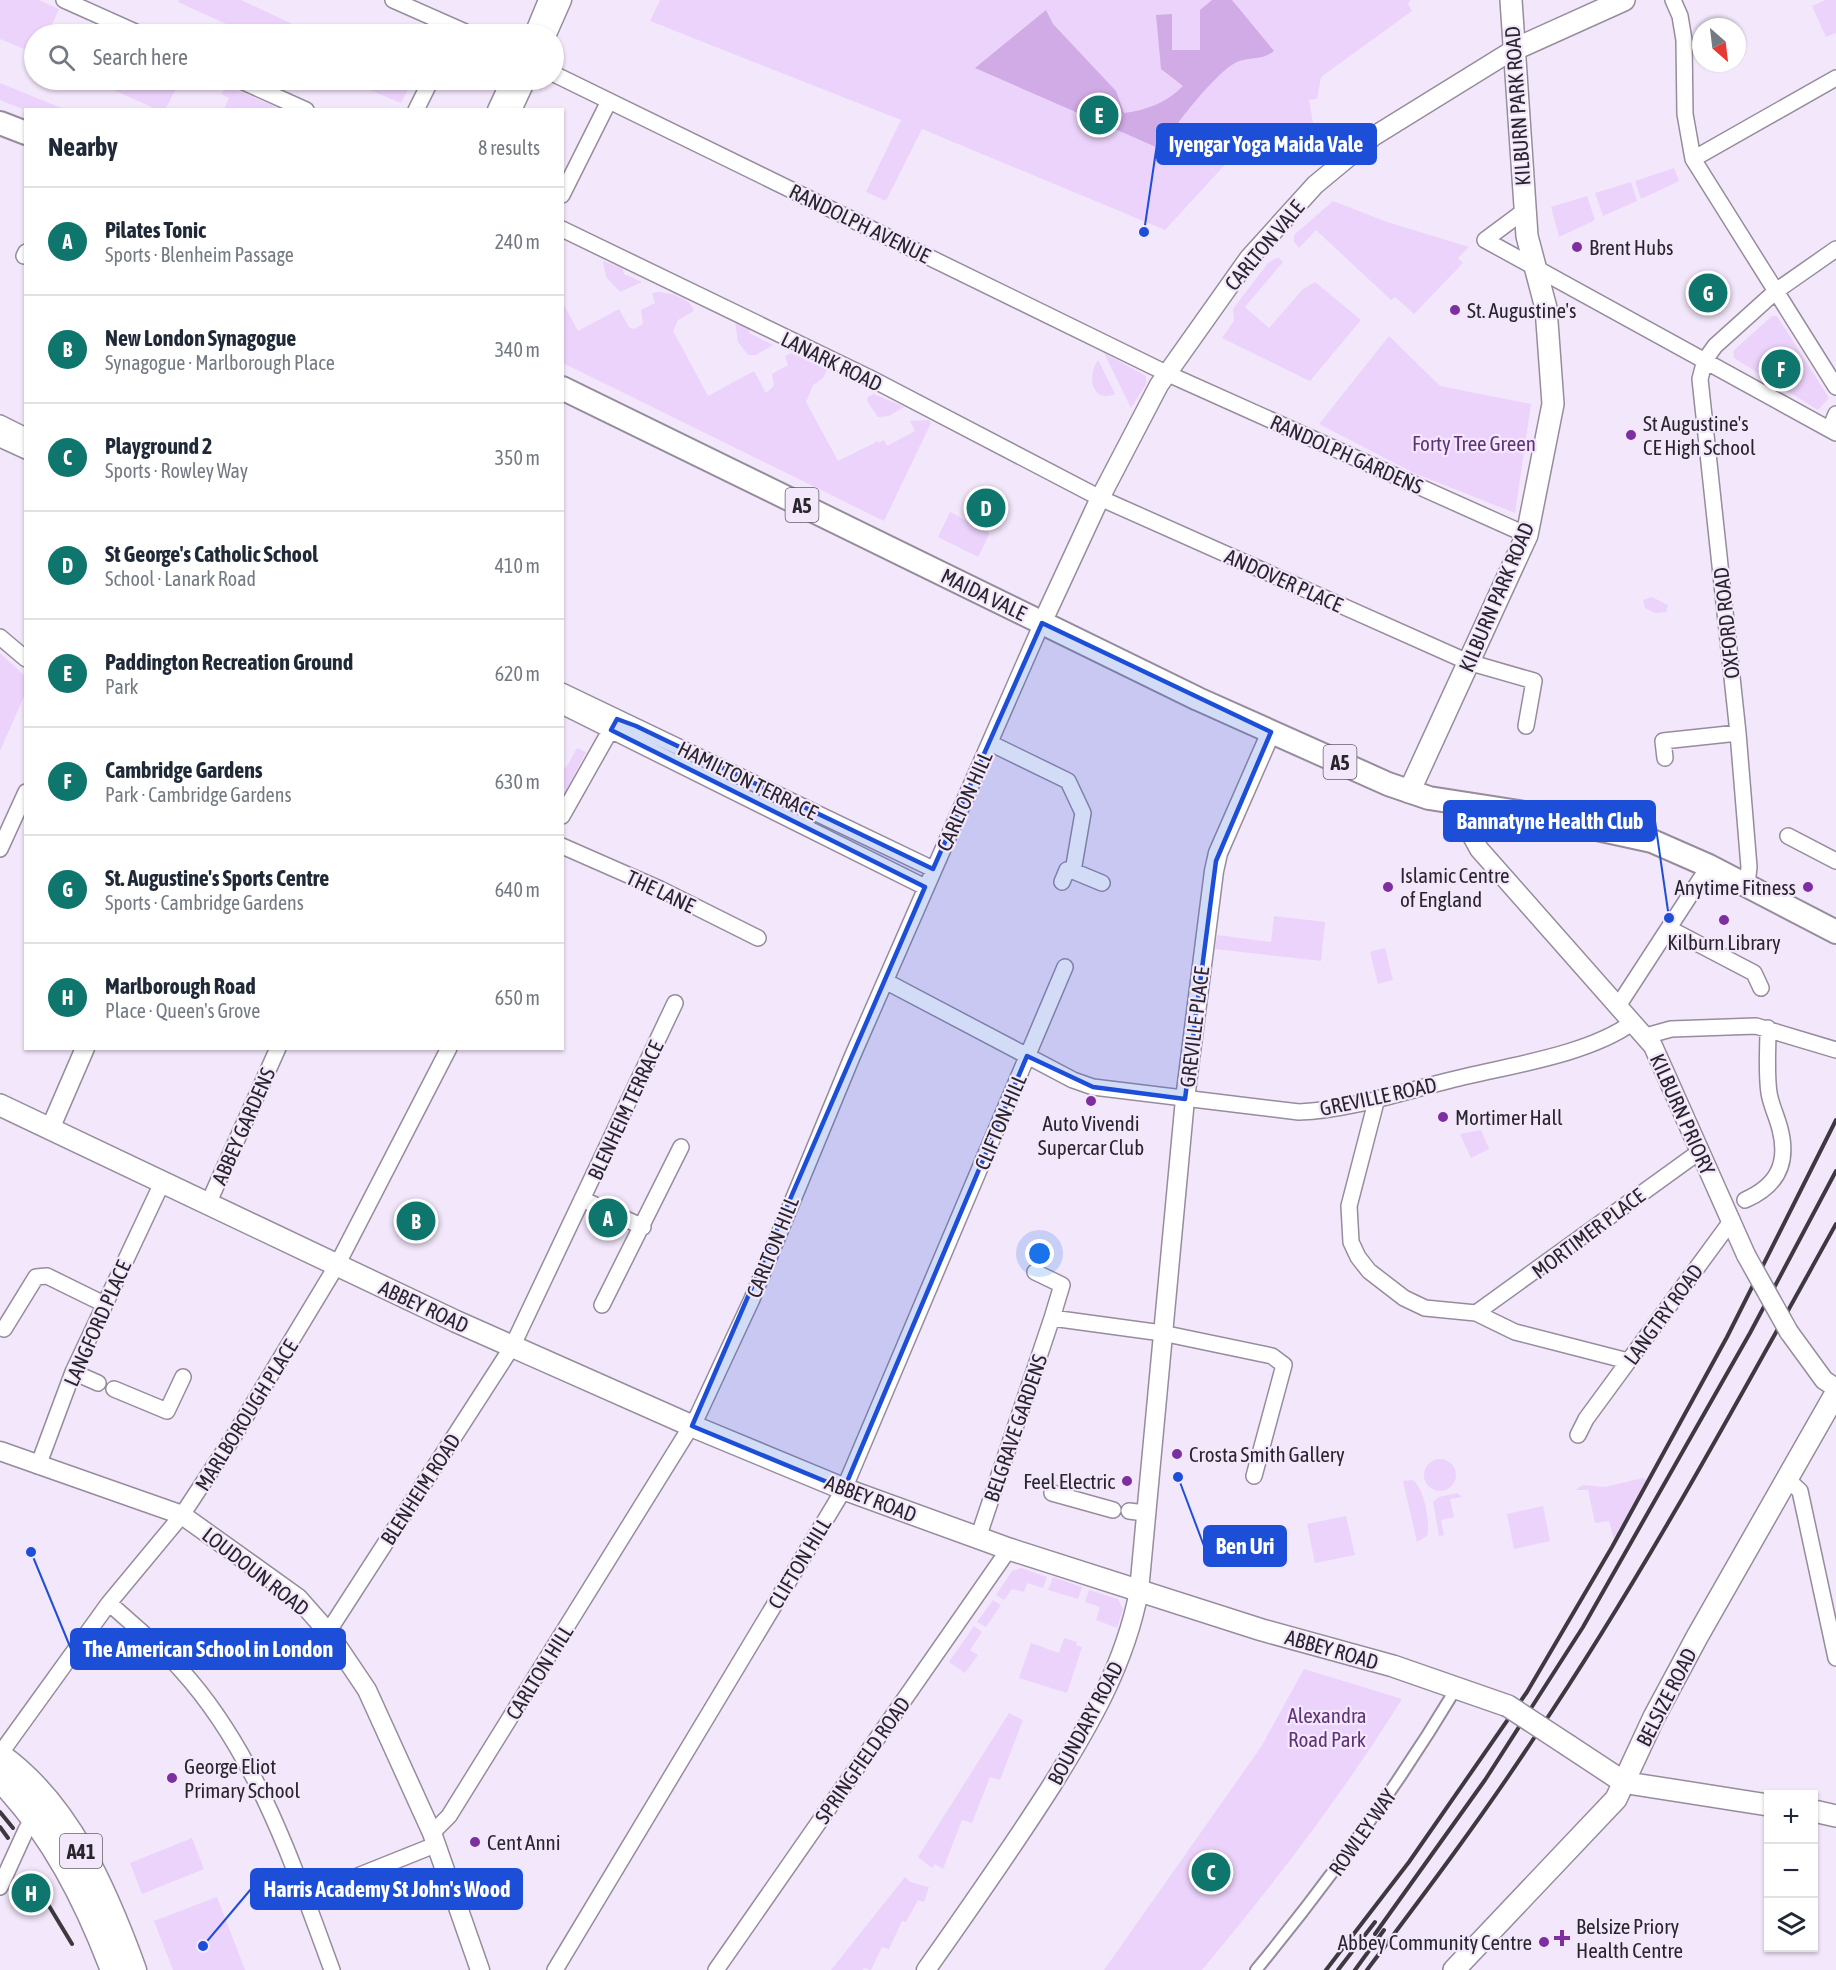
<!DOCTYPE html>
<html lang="en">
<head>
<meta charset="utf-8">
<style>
  body { margin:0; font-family:"Asap Condensed",sans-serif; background:#f6f6f7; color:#1f2937 }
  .controls { position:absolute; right:18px; bottom:18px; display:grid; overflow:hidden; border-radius:0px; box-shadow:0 2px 4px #0004 }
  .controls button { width:54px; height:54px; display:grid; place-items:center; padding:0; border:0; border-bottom:2px solid #e0e1e3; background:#fff; color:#1f2937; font:30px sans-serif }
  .compass { position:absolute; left:1692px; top:18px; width:54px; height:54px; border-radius:50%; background:#fff; box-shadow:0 2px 4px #0004; rotate:152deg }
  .you { position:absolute; left:1040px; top:1254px; width:21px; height:21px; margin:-15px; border:4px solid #fff; border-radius:50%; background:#1a73e8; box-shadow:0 0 0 9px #1a73e833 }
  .badge { display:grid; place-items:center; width:39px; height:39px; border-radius:50%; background:#0f766e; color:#fff; font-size:20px; font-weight:700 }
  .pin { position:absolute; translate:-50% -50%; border:3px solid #fff; box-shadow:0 2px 6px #0006 }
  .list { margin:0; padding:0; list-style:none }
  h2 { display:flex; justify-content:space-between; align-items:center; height:78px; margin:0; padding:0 24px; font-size:26px }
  h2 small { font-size:20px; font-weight:400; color:#747a83 }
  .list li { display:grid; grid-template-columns:39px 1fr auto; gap:18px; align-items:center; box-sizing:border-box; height:108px; padding:0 24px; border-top:2px solid #e0e1e3 }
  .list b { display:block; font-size:22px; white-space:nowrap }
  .list p { margin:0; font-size:20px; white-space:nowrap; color:#747a83 }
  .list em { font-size:20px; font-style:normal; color:#747a83 }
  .icon { flex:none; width:33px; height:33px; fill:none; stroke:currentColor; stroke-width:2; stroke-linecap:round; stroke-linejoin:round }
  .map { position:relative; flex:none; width:1836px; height:1970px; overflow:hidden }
  .search { position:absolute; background:#fff; box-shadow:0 2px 4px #0004; left:24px; top:24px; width:540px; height:66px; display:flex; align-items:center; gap:15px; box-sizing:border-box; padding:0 21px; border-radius:33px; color:#747a83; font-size:22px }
  .panel { position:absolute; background:#fff; box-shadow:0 2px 4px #0004; left:24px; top:108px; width:540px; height:942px; border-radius:0px }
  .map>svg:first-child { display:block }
  .green { fill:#ecd3fb }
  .forest { fill:#d1abe6 }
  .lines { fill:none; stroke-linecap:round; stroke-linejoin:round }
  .pedestrian-casing { stroke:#978c9d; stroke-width:14 }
  .minor-casing { stroke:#978c9d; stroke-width:18 }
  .tertiary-casing { stroke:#978c9d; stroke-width:21 }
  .secondary-casing { stroke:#978c9d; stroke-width:24 }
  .primary-casing { stroke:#978c9d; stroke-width:26 }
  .trunk-casing { stroke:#978c9d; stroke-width:27 }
  .pedestrian { stroke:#fff; stroke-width:10 }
  .minor { stroke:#fff; stroke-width:15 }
  .tertiary { stroke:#fff; stroke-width:18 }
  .secondary { stroke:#fff; stroke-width:21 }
  .primary { stroke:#fff; stroke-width:22 }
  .trunk { stroke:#fff; stroke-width:24 }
  .rail { stroke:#3e3941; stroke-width:4 }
  .tertiary-bridge-casing { stroke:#978c9d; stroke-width:21; stroke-linecap:butt }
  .secondary-bridge-casing { stroke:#978c9d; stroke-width:24; stroke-linecap:butt }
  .tertiary-bridge { stroke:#fff; stroke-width:18 }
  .secondary-bridge { stroke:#fff; stroke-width:21 }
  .marked { fill:#1d4ed8; fill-opacity:0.2; stroke:#1d4ed8; stroke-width:4.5; stroke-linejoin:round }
  .poi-dot { fill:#7d2fa0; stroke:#f3e7fb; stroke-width:2 }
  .labels { text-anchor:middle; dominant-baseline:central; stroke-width:4.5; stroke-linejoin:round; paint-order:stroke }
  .shield { fill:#f3e7fb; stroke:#665f6a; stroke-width:1.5 }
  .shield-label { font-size:20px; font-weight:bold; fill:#29252c }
  .street-label { font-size:21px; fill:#29252c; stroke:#f3e7fb }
  .poi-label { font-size:21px; fill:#29252c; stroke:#f3e7fb; text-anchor:start }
  .park-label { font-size:21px; fill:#613278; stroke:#f3e7fb }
  .leader { fill:none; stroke:#1d4ed8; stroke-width:2 }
  .callout-dot { fill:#1d4ed8; stroke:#f3e7fb; stroke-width:2 }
  .callout { fill:#1d4ed8; stroke:#1d4ed8; stroke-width:2 }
  .callout-label { font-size:22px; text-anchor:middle; font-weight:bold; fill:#fff }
</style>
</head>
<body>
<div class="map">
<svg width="1836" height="1970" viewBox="0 0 1836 1970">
  <rect width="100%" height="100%" fill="#f3e7fb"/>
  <path class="green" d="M0,0H39L59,9L48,34H34V53L0,39Z
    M179,0H241L314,34H248L178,2Z
    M660,0H1410L1408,4L1412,11L1321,77L1317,99L1309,100L1316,140C1307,152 1295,157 1281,163L1243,145L1165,230L922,129L886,201L866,192L901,120L650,21Z
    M1826,0H1836V33L1826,37L1812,6Z
    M91,80H180L165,110L156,109Z
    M346,80H409L412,81L401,103Z
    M0,83L64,109L25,110L0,100Z
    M227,86L281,109H224L229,98L221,94Z
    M1674,168L1679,181L1641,199L1635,181Z
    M1631,182L1637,201L1603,216L1595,193Z
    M1587,196L1595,220L1559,237L1551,207Z
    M1333,201L1387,222L1469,247L1458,258L1463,263L1414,314L1395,297L1391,300L1316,230L1299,248L1294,242V235Z
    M1278,257L1283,262L1245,307L1269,328L1303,289L1315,282L1361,320L1310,381L1222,338L1234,321L1233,309L1268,263Z
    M603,261L622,268L624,274L642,282L620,292L606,277Z
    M656,292C669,292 691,298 694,311L678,320L673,331L708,396L754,371L766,393L774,386L772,374L788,365L785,356L791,353L827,370L823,378L813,385L806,402L838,461L878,441L879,443L884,440L887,446L915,431L910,421L929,420L931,423L884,521L563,363V303L578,331L619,309L629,327L634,329L643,324L641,310L655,303L652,294Z
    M1772,316H1777L1829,398L1818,410L1734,358L1733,351Z
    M735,321L750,328L749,333L773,345L756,355H748L738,342Z
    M1389,336L1440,386L1531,404L1515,513L1414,473L1319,424Z
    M1104,353L1146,376V384L1131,408Z
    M1098,360L1115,394C1091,404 1087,375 1098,360Z
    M874,394L904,407L889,416L878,417L867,401L868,397Z
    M950,512L990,533L978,557L938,537Z
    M1652,597L1668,605L1666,612L1655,613L1645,608L1643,600Z
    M0,653L25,676V694L0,751Z
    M577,748L586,752L563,797V766L566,768Z
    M1274,916L1325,922L1321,961L1215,949L1217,935L1271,942Z
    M1385,948L1393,980L1378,984L1370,952Z
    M1481,1130L1489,1149L1471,1158L1460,1134Z
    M1424 1475a16 16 0 1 1 32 0a16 16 0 1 1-32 0Z
    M1643,1478L1648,1481L1615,1543L1609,1521L1595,1523L1588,1490H1575L1583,1485L1605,1487Z
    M1413,1480C1424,1488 1431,1524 1427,1536L1417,1542L1403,1481Z
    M1457,1493L1462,1497L1450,1499L1454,1517L1441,1520L1444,1535L1439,1536L1433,1502L1439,1497Z
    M1543,1506L1550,1541L1514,1549L1507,1514Z
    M1346,1516L1355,1555L1315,1563L1307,1524Z
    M1021,1568L1047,1577L1043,1588L1027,1583L1024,1592L1012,1589L1004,1600L996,1595L1012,1571Z
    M1053,1577L1082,1587L1078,1599L1048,1590Z
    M1089,1590L1118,1599L1123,1609L1117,1628L1096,1620L1100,1607L1085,1602Z
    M993,1600L1001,1605L986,1627L977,1622Z
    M974,1626L982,1632L970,1650L978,1655L965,1673L949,1662Z
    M1064,1638L1077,1642L1076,1645L1082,1647L1067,1693L1019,1678L1031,1643L1059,1653Z
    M1304,1669L1402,1699C1342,1795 1274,1884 1202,1970H1104L1261,1747Z
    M1009,1713L1023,1720L1000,1780L990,1777L972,1823L962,1820L943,1869L935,1864L932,1868L918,1857Z
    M192,1838L204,1869L142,1894L130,1863Z
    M905,1877L910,1882L929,1887L924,1902L918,1900L906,1922L902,1921L889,1949L882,1947L871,1970L864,1968L863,1970H831Z
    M217,1897L245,1970H173L154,1921Z"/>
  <path class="forest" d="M1212,0H1232L1274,51C1261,61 1248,56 1235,63C1216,73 1175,124 1165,143L1182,152L1179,157L975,68L1046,10L1053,24L1116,91L1124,113C1147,110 1166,103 1183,86L1161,69L1156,15L1172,14V50H1200V10Z"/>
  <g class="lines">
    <g class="pedestrian-casing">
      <path id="pedestrian" d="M1256,1970C1330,1880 1397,1787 1457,1687"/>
    </g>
    <g class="minor-casing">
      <path id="minor" d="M64,0L140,34
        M393,0L470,34
        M1673,0L1680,16L1684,40L1685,114L1693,159L1836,387
        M554,74L1166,373L1527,535
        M239,80L306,110
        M416,110L431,80
        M1693,159L1836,78
        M562,195L609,101
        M1524,211L1485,240L1836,433
        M562,229L868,377L1100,498L1468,662L1534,681L1526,726
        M24,256L26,252
        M0,423L26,436
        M1830,429L1836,414
        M0,439L26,451
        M0,637L26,659
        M562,691L933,869
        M562,706L925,887
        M990,743L1068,781L1083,813L1073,871L1067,870L1062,882
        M1665,758L1663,741L1738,733
        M562,816L615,722
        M1788,836L1836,861
        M562,846L660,889L758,938
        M0,849L26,792
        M1073,871L1102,883
        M1747,885L1749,867L1738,733L1700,379L1705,360L1715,346L1776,291L1836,249
        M1670,929L1754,973L1761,988
        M887,982L1073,1080L1093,1087L1299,1112C1350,1110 1402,1092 1451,1080C1506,1066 1589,1055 1633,1022
        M1618,1006L1709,866
        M1646,1036L1671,1029L1756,1026L1836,1050
        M1377,1098L1349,1206L1351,1242L1358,1257L1369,1271L1404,1298L1425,1308L1476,1313L1515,1332L1628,1361
        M582,1199L643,1227
        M1745,1200C1777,1186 1789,1164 1780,1129C1777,1117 1771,1105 1769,1093C1766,1072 1768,1049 1768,1028
        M208,1204L278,1048
        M1035,1272L1062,1285L1052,1318L1162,1333L1272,1356L1284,1365L1254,1476
        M602,1305L681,1147
        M1476,1313L1699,1152
        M4,1329L36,1277L47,1276L104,1304
        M73,1372L98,1383
        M114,1389L167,1411L183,1377
        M1578,1435L1586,1419L1732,1220
        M38,1466L73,1372L162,1183
        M1786,1478L1800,1491L1836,1658
        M1052,1493L1113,1510
        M1129,1511L1145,1513
        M978,1538L1052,1318
        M109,1603C133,1625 160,1646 182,1671C257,1754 294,1867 332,1970
        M328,1632L512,1347L675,1003
        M0,1754L109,1603L182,1515L232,1439L337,1265L449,1048
        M432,1833L449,1816L698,1415L752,1299L852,1057L1042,623
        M0,1887L26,1830L34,1818
        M305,1897L435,1845
        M555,1970L844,1489L1065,967
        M716,1970L1009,1549"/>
    </g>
    <g class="tertiary-casing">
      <path id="tertiary" d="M534,34L548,0
        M547,34L562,0
        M497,110L511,80
        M512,110L526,80
        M1042,623L1100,498L1159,385L1249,258L1315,185L1374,136L1513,50
        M1465,805L1468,829L1479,849L1653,1046L1746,1255
        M50,1129L85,1048
        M1789,1332L1824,1380L1836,1388
        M0,1451L182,1515L298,1598L328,1632L367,1690L432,1833L480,1970
        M926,1970C969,1909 1012,1848 1052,1785C1090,1724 1125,1664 1139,1591L1185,1099L1214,871L1218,853L1271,732"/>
    </g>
    <g class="secondary-casing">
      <path id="secondary" d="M1513,50L1624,0
        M1409,792L1527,535L1553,404L1546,308L1527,236L1511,0
        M0,1105L455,1321L692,1426L844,1489L1009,1549L1262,1630L1393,1666L1508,1706
        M1569,1746L1616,1777L1634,1784L1768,1805
        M1814,1811L1836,1816
        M1454,1970L1616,1799L1654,1717L1697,1637L1836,1393"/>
    </g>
    <g class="primary-casing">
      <path id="primary" d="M0,123L26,133
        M562,388L1198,699L1388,784L1429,798L1519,812L1652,841L1709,866L1836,932"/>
    </g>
    <g class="trunk-casing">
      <path id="trunk" d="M0,1756C69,1805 106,1893 134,1970
        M0,1779C53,1834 86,1899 113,1970"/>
    </g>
    <use href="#pedestrian" class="pedestrian"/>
    <use href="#minor" class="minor"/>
    <use href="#tertiary" class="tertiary"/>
    <use href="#secondary" class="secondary"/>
    <use href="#primary" class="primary"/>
    <use href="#trunk" class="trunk"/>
    <path class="rail" d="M0,1812L13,1828
      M0,1827L8,1838
      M40,1891L72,1944
      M1375,1934L1485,1780L1583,1627L1750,1333L1836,1171
      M1326,1970L1409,1862L1527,1692L1612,1547L1727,1337L1836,1120
      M1338,1970L1375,1922
      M1355,1970L1384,1930
      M1367,1970C1425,1893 1483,1816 1536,1735C1646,1571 1740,1397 1836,1224"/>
    <g class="tertiary-bridge-casing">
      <path id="tertiary-bridge" d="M1746,1255L1789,1332"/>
    </g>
    <g class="secondary-bridge-casing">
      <path id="secondary-bridge" d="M1508,1706L1569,1746"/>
    </g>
    <use href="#tertiary-bridge" class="tertiary-bridge"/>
    <use href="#secondary-bridge" class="secondary-bridge"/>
  </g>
  <path class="marked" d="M1042,623L1271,732L1216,861L1185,1099L1093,1087L1027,1056L844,1489L692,1426L925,887L611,730L617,719L636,726L933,869Z"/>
  <g class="poi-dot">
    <circle cx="1577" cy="247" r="6"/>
    <circle cx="1455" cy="310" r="6"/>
    <circle cx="1631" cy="435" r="6"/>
    <circle cx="1388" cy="887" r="6"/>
    <circle cx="1808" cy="887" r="6"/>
    <circle cx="1724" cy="920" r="6"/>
    <circle cx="1091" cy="1101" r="6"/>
    <circle cx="1443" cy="1117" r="6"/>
    <circle cx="1177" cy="1454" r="6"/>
    <circle cx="1127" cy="1481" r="6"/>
    <circle cx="172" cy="1778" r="6"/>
    <circle cx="475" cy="1842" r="6"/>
    <path d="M1559 1929h6v6h6v6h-6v6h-6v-6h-6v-6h6z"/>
    <circle cx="1544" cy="1942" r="6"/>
  </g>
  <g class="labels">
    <g class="shield">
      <rect x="785.5" y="488" width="33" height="34" rx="4.5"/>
      <rect x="1323.5" y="745" width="33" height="34" rx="4.5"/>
      <rect x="60" y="1834" width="42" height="34" rx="4.5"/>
    </g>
    <g class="shield-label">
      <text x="802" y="505">A5</text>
      <text x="1340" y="762">A5</text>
      <text x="81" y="1851">A41</text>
    </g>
    <g class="street-label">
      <text transform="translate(1517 106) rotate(-94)">KILBURN PARK ROAD</text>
      <text transform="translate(860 223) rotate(26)">RANDOLPH AVENUE</text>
      <text transform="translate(1264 245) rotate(-50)">CARLTON VALE</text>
      <text transform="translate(832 361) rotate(26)">LANARK ROAD</text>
      <text transform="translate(1347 454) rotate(24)">RANDOLPH GARDENS</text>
      <text transform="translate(1284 580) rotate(24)">ANDOVER PLACE</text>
      <text transform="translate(984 594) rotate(26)">MAIDA VALE</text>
      <text transform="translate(1496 597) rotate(-67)">KILBURN PARK ROAD</text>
      <text transform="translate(1726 623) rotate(-96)">OXFORD ROAD</text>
      <text transform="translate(748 780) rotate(26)">HAMILTON TERRACE</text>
      <text transform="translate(964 801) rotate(-66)">CARLTON HILL</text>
      <text transform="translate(661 891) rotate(25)">THE LANE</text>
      <text transform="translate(1194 1027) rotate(-83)">GREVILLE PLACE</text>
      <text transform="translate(1378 1096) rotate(-12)">GREVILLE ROAD</text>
      <text transform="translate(625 1110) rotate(-65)">BLENHEIM TERRACE</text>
      <text transform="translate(1683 1114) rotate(66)">KILBURN PRIORY</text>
      <text transform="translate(1000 1122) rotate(-67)">CLIFTON HILL</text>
      <text transform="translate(243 1126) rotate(-66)">ABBEY GARDENS</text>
      <text transform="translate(1588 1233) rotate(-37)">MORTIMER PLACE</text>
      <text transform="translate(772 1247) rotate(-68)">CARLTON HILL</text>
      <text transform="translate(424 1306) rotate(25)">ABBEY ROAD</text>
      <text transform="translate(1663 1314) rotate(-54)">LANGTRY ROAD</text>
      <text transform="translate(97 1323) rotate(-66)">LANGFORD PLACE</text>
      <text transform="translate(246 1415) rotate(-58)">MARLBOROUGH PLACE</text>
      <text transform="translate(1015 1428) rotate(-71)">BELGRAVE GARDENS</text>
      <text transform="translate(420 1489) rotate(-57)">BLENHEIM ROAD</text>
      <text transform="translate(871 1498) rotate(21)">ABBEY ROAD</text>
      <text transform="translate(799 1563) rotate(-59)">CLIFTON HILL</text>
      <text transform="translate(256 1571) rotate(38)">LOUDOUN ROAD</text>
      <text transform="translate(1332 1649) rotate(16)">ABBEY ROAD</text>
      <text transform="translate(539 1672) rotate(-58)">CARLTON HILL</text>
      <text transform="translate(1666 1697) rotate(-63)">BELSIZE ROAD</text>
      <text transform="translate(1085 1723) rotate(-62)">BOUNDARY ROAD</text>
      <text transform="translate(862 1760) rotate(-55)">SPRINGFIELD ROAD</text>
      <text transform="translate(1362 1832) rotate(-55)">ROWLEY WAY</text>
    </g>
    <g class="poi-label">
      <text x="1589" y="247">Brent Hubs</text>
      <text x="1467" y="310">St. Augustine's</text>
      <text x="1643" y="423">St Augustine's<tspan x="1643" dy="24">CE High School</tspan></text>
      <text x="1400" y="875">Islamic Centre<tspan x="1400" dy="24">of England</tspan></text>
      <text x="1796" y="887" text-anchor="end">Anytime Fitness</text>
      <text x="1724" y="942" text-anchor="middle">Kilburn Library</text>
      <text x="1455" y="1117">Mortimer Hall</text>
      <text x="1091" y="1123" text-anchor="middle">Auto Vivendi<tspan x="1091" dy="24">Supercar Club</tspan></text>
      <text x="1189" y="1454">Crosta Smith Gallery</text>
      <text x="1115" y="1481" text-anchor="end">Feel Electric</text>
      <text x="184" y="1766">George Eliot<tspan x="184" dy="24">Primary School</tspan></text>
      <text x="487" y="1842">Cent Anni</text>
      <text x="1576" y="1926">Belsize Priory<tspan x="1576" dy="24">Health Centre</tspan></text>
      <text x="1532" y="1942" text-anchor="end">Abbey Community Centre</text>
    </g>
    <g class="park-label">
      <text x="1474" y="443">Forty Tree Green</text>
      <text x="1327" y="1715">Alexandra<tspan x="1327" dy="24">Road Park</tspan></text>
    </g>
  </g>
  <path class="leader" d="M1144 232L1157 144M1669 918L1655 821M1178 1477L1204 1546M31 1552L71 1649M203 1946L251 1889"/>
  <g class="callout-dot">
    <circle cx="1144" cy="232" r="6"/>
    <circle cx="1669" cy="918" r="6"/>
    <circle cx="1178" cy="1477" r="6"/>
    <circle cx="31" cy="1552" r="6"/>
    <circle cx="203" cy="1946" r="6"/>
  </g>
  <g class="callout">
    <rect x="1157" y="124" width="219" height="40" rx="6"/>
    <rect x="1444" y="801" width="211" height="40" rx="6"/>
    <rect x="1204" y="1526" width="82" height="40" rx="6"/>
    <rect x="71" y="1629" width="274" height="40" rx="6"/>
    <rect x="251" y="1869" width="271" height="40" rx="6"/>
  </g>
  <g class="callout-label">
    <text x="1266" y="152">Iyengar Yoga Maida Vale</text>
    <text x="1550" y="829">Bannatyne Health Club</text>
    <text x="1245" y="1554">Ben Uri</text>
    <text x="208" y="1657">The American School in London</text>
    <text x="387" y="1897">Harris Academy St John's Wood</text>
  </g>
</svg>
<div class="controls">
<button>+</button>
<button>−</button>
<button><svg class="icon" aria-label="layers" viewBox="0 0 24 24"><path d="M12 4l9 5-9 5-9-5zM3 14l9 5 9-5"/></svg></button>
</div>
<svg class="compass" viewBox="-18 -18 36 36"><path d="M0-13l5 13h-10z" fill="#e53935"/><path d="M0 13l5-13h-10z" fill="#747a83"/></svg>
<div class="you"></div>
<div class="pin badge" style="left:608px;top:1218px">A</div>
<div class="pin badge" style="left:416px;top:1221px">B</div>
<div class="pin badge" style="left:1211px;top:1872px">C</div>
<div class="pin badge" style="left:986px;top:508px">D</div>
<div class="pin badge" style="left:1099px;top:115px">E</div>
<div class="pin badge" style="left:1781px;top:369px">F</div>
<div class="pin badge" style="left:1708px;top:293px">G</div>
<div class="pin badge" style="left:31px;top:1893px">H</div>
<div class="search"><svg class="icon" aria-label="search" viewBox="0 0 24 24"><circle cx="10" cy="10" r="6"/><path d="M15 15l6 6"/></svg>Search here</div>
<section class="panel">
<h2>Nearby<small>8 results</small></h2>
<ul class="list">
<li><span class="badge">A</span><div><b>Pilates Tonic</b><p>Sports · Blenheim Passage</p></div><em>240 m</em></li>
<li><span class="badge">B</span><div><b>New London Synagogue</b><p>Synagogue · Marlborough Place</p></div><em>340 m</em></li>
<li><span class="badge">C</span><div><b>Playground 2</b><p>Sports · Rowley Way</p></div><em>350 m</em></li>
<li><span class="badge">D</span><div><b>St George's Catholic School</b><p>School · Lanark Road</p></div><em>410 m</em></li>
<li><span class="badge">E</span><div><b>Paddington Recreation Ground</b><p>Park</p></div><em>620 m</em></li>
<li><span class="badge">F</span><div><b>Cambridge Gardens</b><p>Park · Cambridge Gardens</p></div><em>630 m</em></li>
<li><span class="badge">G</span><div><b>St. Augustine's Sports Centre</b><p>Sports · Cambridge Gardens</p></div><em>640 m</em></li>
<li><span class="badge">H</span><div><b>Marlborough Road</b><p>Place · Queen's Grove</p></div><em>650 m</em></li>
</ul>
</section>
</div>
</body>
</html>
